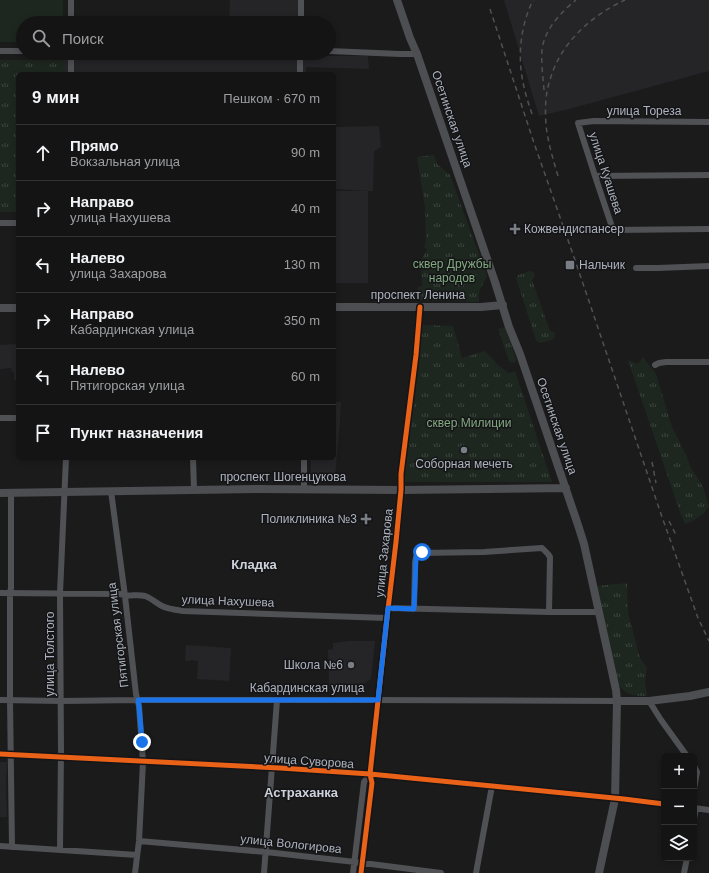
<!DOCTYPE html>
<html lang="ru">
<head>
<meta charset="utf-8">
<style>
  body { margin:0; font-family:Helvetica,sans-serif; background:#1d1d1e; color:#f1f3f6 }
  .controls { position:absolute; right:12px; bottom:12px; display:grid; overflow:hidden; border-radius:6px; box-shadow:0 2px 6px #0003 }
  .controls button { width:36px; height:36px; display:grid; place-items:center; padding:0; border:0; border-bottom:1px solid #333334; background:#141415; color:#f1f3f6; font:20px sans-serif }
  .stop { position:absolute; width:12px; height:12px; margin:-9px; border:3px solid #1a73e8; border-radius:50%; background:#fff }
  .stop.end { background:#1a73e8; border-color:#fff; box-shadow:0 1px 4px #0008 }
  .list { margin:0; padding:0; list-style:none }
  h2 { display:flex; justify-content:space-between; align-items:center; height:52px; margin:0; padding:0 16px; font-size:17px }
  h2 small { font-size:13px; font-weight:400; color:#9d9ea0 }
  .list li { display:grid; grid-template-columns:26px 1fr auto; gap:12px; align-items:center; box-sizing:border-box; height:56px; padding:0 16px; border-top:1px solid #333334 }
  .list b { display:block; font-size:15px; white-space:nowrap }
  .list p { margin:0; font-size:13px; white-space:nowrap; color:#9d9ea0 }
  .list em { font-size:13px; font-style:normal; color:#9d9ea0 }
  .icon { flex:none; width:22px; height:22px; fill:none; stroke:currentColor; stroke-width:2; stroke-linecap:round; stroke-linejoin:round }
  .map { position:relative; flex:none; width:709px; height:873px; overflow:hidden }
  .search { position:absolute; background:#141415; box-shadow:0 2px 6px #0003; left:16px; top:16px; width:320px; height:44px; display:flex; align-items:center; gap:10px; box-sizing:border-box; padding:0 14px; border-radius:22px; color:#9d9ea0; font-size:15px }
  .panel { position:absolute; background:#141415; box-shadow:0 2px 6px #0003; left:16px; top:72px; width:320px; height:388px; border-radius:6px }
  .map>svg:first-child { display:block }
  .built { fill:#252528 }
  .grass { fill:url(#grass-tufts) }
  .garden { fill:#1e271f }
  .lines { fill:none; stroke-linecap:round; stroke-linejoin:round }
  .minor { stroke:#4f5155; stroke-width:6 }
  .major { stroke:#4d4e51; stroke-width:8 }
  .rail { stroke:#505154; stroke-width:1.5; stroke-dasharray:5 4; stroke-linecap:butt }
  .cycleway-casing { stroke:#151518; stroke-width:8 }
  .cycleway { stroke:#ea6118; stroke-width:5 }
  .route { stroke:#1a73e8; stroke-width:5 }
  .poi-dot { fill:#797e85; stroke:#151518; stroke-width:1.5 }
  .labels { text-anchor:middle; dominant-baseline:central; stroke-width:3; stroke-linejoin:round; paint-order:stroke }
  .street-label { font-size:12px; fill:#acb3bd; stroke:#151518 }
  .poi-label { font-size:12px; fill:#acb3bd; stroke:#151518; text-anchor:start }
  .park-label { font-size:12px; fill:#82aa81; stroke:#151518 }
  .neighbourhood-label { font-size:13px; font-weight:bold; fill:#cdd1d9; stroke:#151518 }
</style>
</head>
<body>
<div class="map">
<svg width="709" height="873" viewBox="0 0 709 873">
  <defs>
    <pattern id="grass-tufts" width="24" height="20" patternUnits="userSpaceOnUse"><rect width="24" height="20" fill="#1e271f"/><path d="M3 7l-1-3M5 7V3M7 7l1-3M15 17l-1-3M17 17v-4M19 17l1-3" fill="none" stroke="#3c443e"/></pattern>
  </defs>
  <rect width="100%" height="100%" fill="#1b1b1c"/>
  <path class="built" d="M230,0H298V23H229Z
    M504,0H709V71L569,109L539,116Z
    M69,53H297V56H368L369,69L306,67V74H64V60Z
    M379,126L381,147L374,151L373,191H368V283H334V191H368L334,189V128L336,127Z
    M18,344V380H14V372H12L11,368L0,369V345Z
    M334,402H341L340,421L335,477H311V458H334Z
    M349,641H375L371,679L365,683L329,686L328,650L333,649V643Z
    M186,645L231,648L229,681L197,679L198,661L190,660V661H185Z
    M0,762H7L6,789L7,817H0Z"/>
  <path class="grass" d="M0,60H64V74H18V212H0Z
    M434,155L437,164L450,175L487,276L479,292V302L418,300V287L422,286L421,260L427,250L424,247L426,240L425,207L417,157Z
    M530,271H532L534,273L535,276L532,280L550,331L554,332C558,340 547,341 541,343L538,342L536,340L517,281L516,279L518,275Z
    M421,325L453,326L462,358L485,351L499,366L509,373L515,371L552,482H402Z
    M505,327L516,359V361L514,363L510,362L509,361L498,329Z
    M643,357L656,374L672,427L685,453L691,468L703,487L709,506C703,516 696,519 686,524L685,523L682,518L628,360L638,364Z
    M627,583L628,613L640,658L647,668L645,681L647,696C632,696 627,696 618,684L596,586Z"/>
  <path class="garden" d="M0,0H63V23H23V42H0Z"/>
  <g class="lines">
    <path class="minor" d="M71,0V23
      M301,23V0
      M0,51H23
      M329,51L400,54H417
      M71,53V74
      M300,53V74
      M709,122L594,121L578,123L595,176L613,230L709,229
      M595,176L709,175
      M0,223H18
      M636,268H658L709,266
      M655,365L659,363L666,362H709
      M0,418H18
      M193,458L194,490
      M304,458V489
      M111,491L125,596L136,694L139,706L143,762L139,841L135,873
      M11,493V588L10,593V700L12,847
      M0,593L120,594C128,597 137,594 145,596C151,598 156,603 162,606C168,609 176,610 183,611L387,618
      M388,608L549,612H598
      M414,609L415,562L416,557L419,553L484,552L542,548L548,554L550,557L549,612
      M0,700L61,701L138,700H369L617,701
      M649,701L661,720L687,756
      M0,754L280,768L370,774L624,799L664,804
      M694,766L697,772L694,789
      M694,808L709,810
      M694,819L696,808
      M139,841L266,852L355,862L441,873
      M0,846L137,855
      M60,850L61,752L60,593L66,458
      M264,873L277,700
      M353,873L364,782L370,774
      M361,873L372,783L370,774L387,618L396,542L401,490V474L416,355L420,307
      M476,873L492,786
      M684,873L687,858"/>
    <path class="major" d="M397,0L410,38L417,54L495,282L509,327L520,354L578,525L584,544L616,690L617,701L615,799L599,873
      M334,307H481L503,305
      M0,308H18
      M0,493L256,489L401,490L566,488
      M617,701H649L690,696L709,692"/>
    <path class="rail" d="M490,9L534,143L575,260L661,514L698,618L709,641
      M544,90C543,77 541,63 542,50C544,30 561,12 576,0
      M532,114C529,105 526,96 524,87C517,58 520,27 533,0
      M558,176C553,159 548,143 546,125C545,110 545,94 550,80C560,43 592,15 625,0
      M652,462L656,483
      M669,521L677,537"/>
    <g class="cycleway-casing">
      <path id="cycleway" d="M0,754L280,768L370,774L624,799L664,804
        M361,873L372,783L370,774L387,618L396,542L401,490V474L416,355L420,307"/>
    </g>
    <use href="#cycleway" class="cycleway"/>
  </g>
  <g class="lines">
    <path class="route" d="M142,742L139,706L138,700H378L388,608L414,609L416,557L419,553L422,552"/>
  </g>
  <g class="poi-dot">
    <path d="M513 223h4v4h4v4h-4v4h-4v-4h-4v-4h4z"/>
    <rect x="565" y="260" width="10" height="10" rx="2"/>
    <circle cx="464" cy="450" r="4"/>
    <path d="M364 513h4v4h4v4h-4v4h-4v-4h-4v-4h4z"/>
    <circle cx="351" cy="665" r="4"/>
  </g>
  <g class="labels">
    <g class="street-label">
      <text x="644" y="111">улица Тореза</text>
      <text transform="translate(452 119) rotate(71)">Осетинская улица</text>
      <text transform="translate(606 173) rotate(72)">улица Куашева</text>
      <text x="418" y="295">проспект Ленина</text>
      <text transform="translate(557 426) rotate(71)">Осетинская улица</text>
      <text x="283" y="477">проспект Шогенцукова</text>
      <text transform="translate(384 553) rotate(-84)">улица Захарова</text>
      <text transform="translate(228 601) rotate(2)">улица Нахушева</text>
      <text transform="translate(118 635) rotate(-97)">Пятигорская улица</text>
      <text transform="translate(50 654) rotate(-90)">улица Толстого</text>
      <text x="307" y="688">Кабардинская улица</text>
      <text transform="translate(309 761) rotate(4)">улица Суворова</text>
      <text transform="translate(291 844) rotate(6)">улица Вологирова</text>
    </g>
    <g class="poi-label">
      <text x="524" y="229">Кожвендиспансер</text>
      <text x="579" y="265">Нальчик</text>
      <text x="464" y="464" text-anchor="middle">Соборная мечеть</text>
      <text x="357" y="519" text-anchor="end">Поликлиника №3</text>
      <text x="343" y="665" text-anchor="end">Школа №6</text>
    </g>
    <g class="park-label">
      <text x="452" y="264">сквер Дружбы<tspan x="452" dy="14">народов</tspan></text>
      <text x="469" y="423">сквер Милиции</text>
    </g>
    <g class="neighbourhood-label">
      <text x="254" y="564">Кладка</text>
      <text x="301" y="792">Астраханка</text>
    </g>
  </g>
</svg>
<div class="controls">
<button>+</button>
<button>−</button>
<button><svg class="icon" aria-label="layers" viewBox="0 0 24 24"><path d="M12 4l9 5-9 5-9-5zM3 14l9 5 9-5"/></svg></button>
</div>
<div class="stop" style="left:422px;top:552px"></div>
<div class="stop end" style="left:142px;top:742px"></div>
<div class="search"><svg class="icon" aria-label="search" viewBox="0 0 24 24"><circle cx="10" cy="10" r="6"/><path d="M15 15l6 6"/></svg>Поиск</div>
<section class="panel">
<h2>9 мин<small>Пешком · 670 m</small></h2>
<ul class="list">
<li><svg class="icon" aria-label="ahead" viewBox="0 0 24 24"><path d="M12 20V5M6 11l6-6 6 6"/></svg><div><b>Прямо</b><p>Вокзальная улица</p></div><em>90 m</em></li>
<li><svg class="icon" aria-label="right" viewBox="0 0 24 24"><path d="M7 20v-9h11M14 6l5 5-5 5"/></svg><div><b>Направо</b><p>улица Нахушева</p></div><em>40 m</em></li>
<li><svg class="icon" aria-label="left" viewBox="0 0 24 24"><path d="M17 20v-9H6M10 6l-5 5 5 5"/></svg><div><b>Налево</b><p>улица Захарова</p></div><em>130 m</em></li>
<li><svg class="icon" aria-label="right" viewBox="0 0 24 24"><path d="M7 20v-9h11M14 6l5 5-5 5"/></svg><div><b>Направо</b><p>Кабардинская улица</p></div><em>350 m</em></li>
<li><svg class="icon" aria-label="left" viewBox="0 0 24 24"><path d="M17 20v-9H6M10 6l-5 5 5 5"/></svg><div><b>Налево</b><p>Пятигорская улица</p></div><em>60 m</em></li>
<li><svg class="icon" aria-label="arrive" viewBox="0 0 24 24"><path d="M6 21V4h12l-3 4 3 4H6"/></svg><div><b>Пункт назначения</b></div></li>
</ul>
</section>
</div>
</body>
</html>
